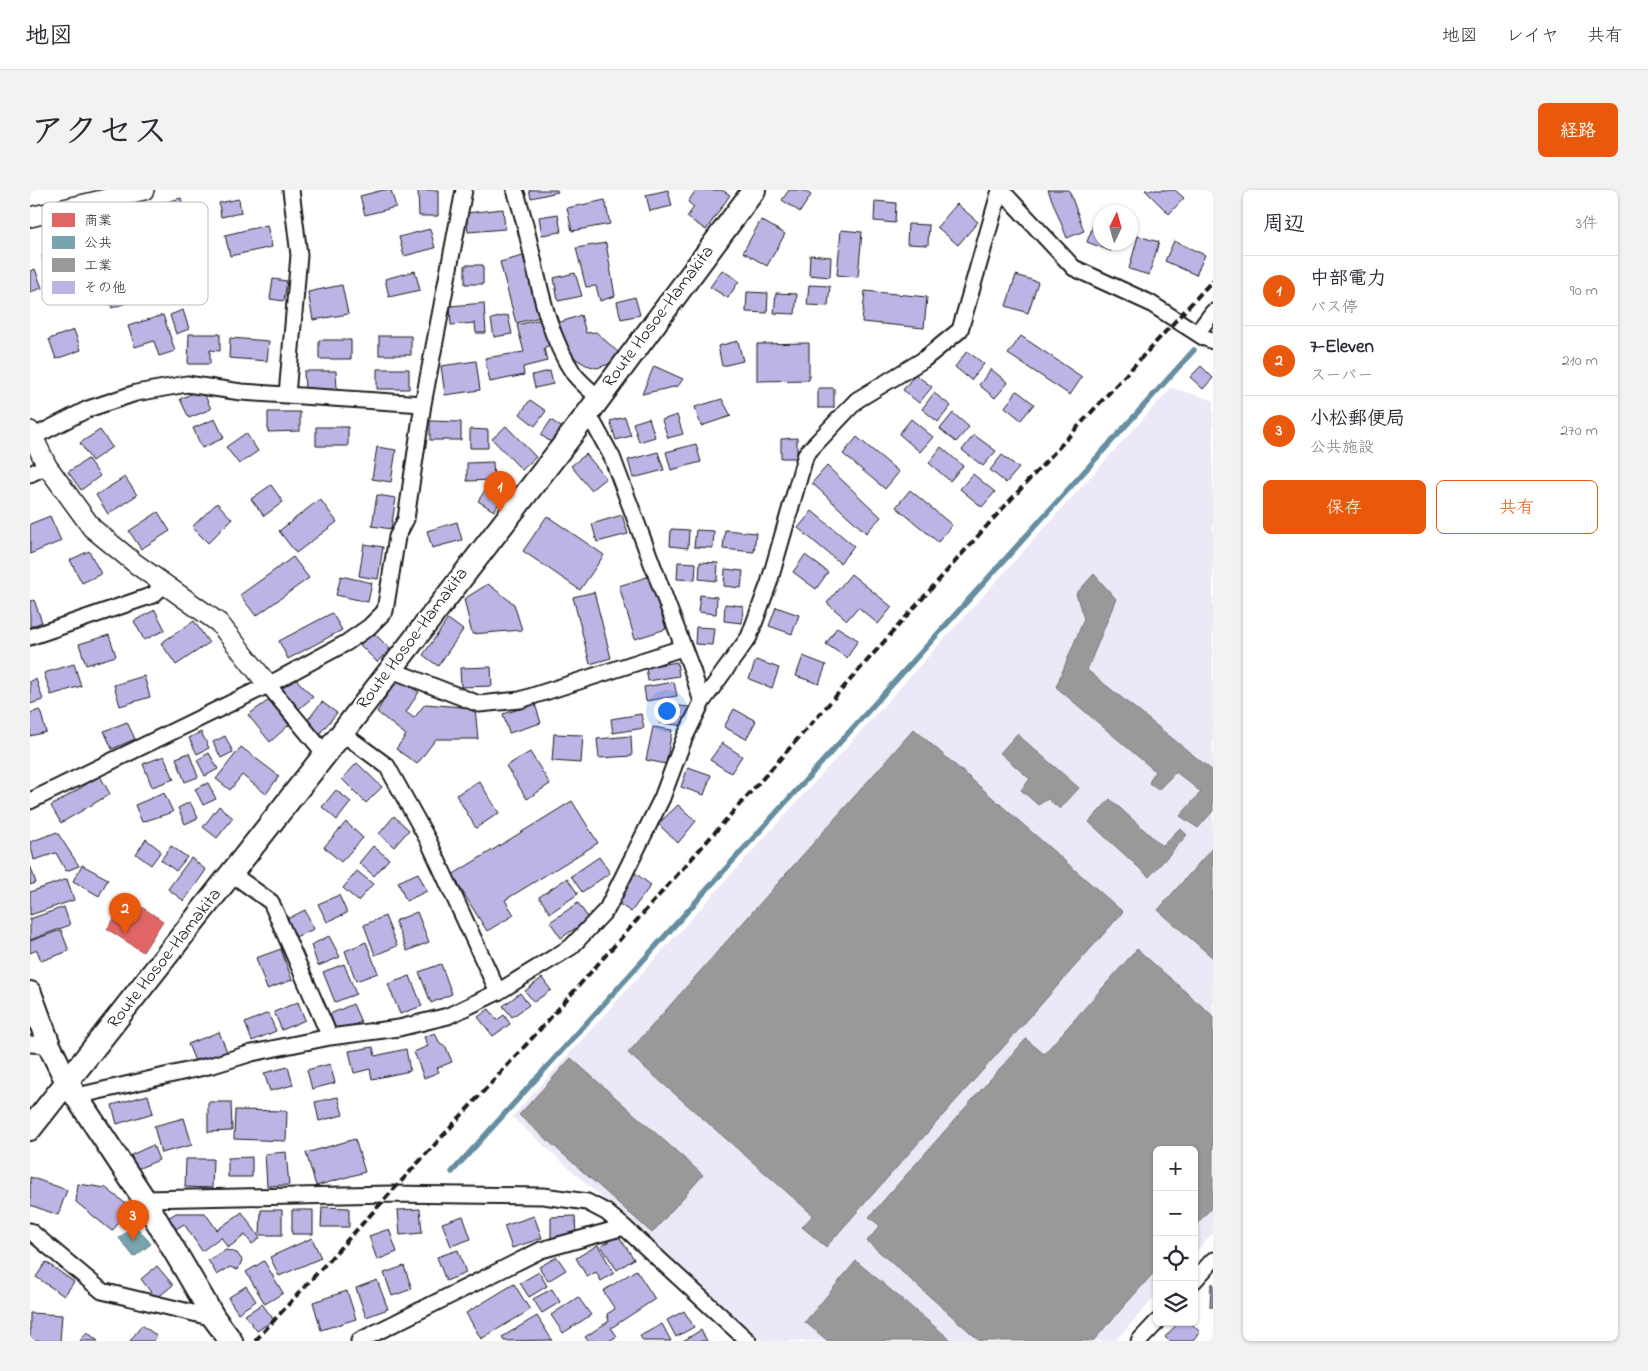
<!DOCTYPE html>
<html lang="ja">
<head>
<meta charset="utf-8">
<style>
  body { margin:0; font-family:"Indie Flower","Klee One",sans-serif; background:#f2f2f3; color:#2b2b33 }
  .controls { position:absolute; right:15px; bottom:15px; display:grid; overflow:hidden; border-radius:8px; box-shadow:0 1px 4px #0004 }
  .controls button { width:45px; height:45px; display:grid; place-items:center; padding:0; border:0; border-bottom:1px solid #e1e1e2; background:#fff; color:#2b2b33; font:25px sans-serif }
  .compass { position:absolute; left:1063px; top:15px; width:45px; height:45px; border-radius:50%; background:#fff; box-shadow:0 1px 4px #0004; rotate:5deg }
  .you { position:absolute; left:636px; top:520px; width:18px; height:18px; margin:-12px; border:4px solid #fff; border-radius:50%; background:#1a73e8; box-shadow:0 0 0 8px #1a73e833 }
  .badge { display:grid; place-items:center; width:32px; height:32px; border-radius:50%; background:#ea580c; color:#fff; font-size:16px; font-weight:700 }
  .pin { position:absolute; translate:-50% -41px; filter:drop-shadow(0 1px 2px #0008) }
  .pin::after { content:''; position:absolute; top:26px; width:18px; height:15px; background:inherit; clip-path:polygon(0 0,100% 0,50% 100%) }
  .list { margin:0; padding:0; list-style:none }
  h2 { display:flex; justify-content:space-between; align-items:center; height:65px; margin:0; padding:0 20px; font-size:21px }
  h2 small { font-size:16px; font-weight:400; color:#7c7c81 }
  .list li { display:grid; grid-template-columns:32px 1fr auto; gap:15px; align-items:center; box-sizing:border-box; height:70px; padding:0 20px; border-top:1px solid #e1e1e2 }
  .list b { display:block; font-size:19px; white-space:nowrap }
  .list p { margin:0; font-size:16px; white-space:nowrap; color:#7c7c81 }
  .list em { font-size:16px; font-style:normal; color:#7c7c81 }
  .actions { display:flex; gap:10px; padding:15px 20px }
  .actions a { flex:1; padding:11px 0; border:1px solid #ea580c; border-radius:8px; text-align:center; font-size:18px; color:#ea580c }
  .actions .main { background:#ea580c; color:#fff }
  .icon { flex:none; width:28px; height:28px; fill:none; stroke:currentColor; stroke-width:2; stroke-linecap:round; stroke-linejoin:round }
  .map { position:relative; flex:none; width:1183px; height:1151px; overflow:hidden; border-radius:8px }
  header { display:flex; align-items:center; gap:30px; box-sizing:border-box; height:70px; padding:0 25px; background:#fff; border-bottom:1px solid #e1e1e2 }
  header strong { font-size:24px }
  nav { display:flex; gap:28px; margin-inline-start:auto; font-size:18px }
  .intro { display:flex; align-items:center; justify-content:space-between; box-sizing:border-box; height:120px; padding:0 30px }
  h1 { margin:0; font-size:35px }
  .button { padding:12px 22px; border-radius:8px; background:#ea580c; color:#fff; font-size:18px; font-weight:700 }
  main { display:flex; gap:30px; padding:0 30px }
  aside { flex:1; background:#fff; border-radius:8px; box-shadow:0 1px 4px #0004 }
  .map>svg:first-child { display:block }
  .built { fill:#ece8f7 }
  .shops { fill:#e06666; stroke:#a55050 }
  .public { fill:#76a5af; stroke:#5b7c83 }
  .industry { fill:#999; stroke:#747474 }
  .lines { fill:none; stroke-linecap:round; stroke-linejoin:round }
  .stream { stroke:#668ea1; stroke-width:5.5 }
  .building { fill:#beb3e5; stroke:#1c1c1c }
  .minor-casing { stroke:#1c1c1c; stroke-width:19 }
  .tertiary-casing { stroke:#1c1c1c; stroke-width:22 }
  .secondary-casing { stroke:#1c1c1c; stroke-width:26 }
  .minor { stroke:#fff; stroke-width:15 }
  .tertiary { stroke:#fff; stroke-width:19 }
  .secondary { stroke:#fff; stroke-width:22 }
  .rail { stroke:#1c1c1c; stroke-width:4; stroke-dasharray:8 4; stroke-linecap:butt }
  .labels { text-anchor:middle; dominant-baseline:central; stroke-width:5; stroke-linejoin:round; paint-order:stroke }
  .street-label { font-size:18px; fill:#1c1c1c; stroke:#fff }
  .key { fill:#fff; stroke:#bbb; stroke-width:1 }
  .key-label { font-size:14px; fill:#1c1c1c }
</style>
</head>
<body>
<header>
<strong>地図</strong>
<nav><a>地図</a><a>レイヤ</a><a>共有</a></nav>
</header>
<div class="intro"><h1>アクセス</h1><a class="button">経路</a></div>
<main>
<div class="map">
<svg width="1183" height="1151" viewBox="0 0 1183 1151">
  <rect width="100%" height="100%" fill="#fff"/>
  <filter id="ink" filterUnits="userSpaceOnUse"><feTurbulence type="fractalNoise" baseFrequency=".02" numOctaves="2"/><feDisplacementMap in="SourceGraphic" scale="10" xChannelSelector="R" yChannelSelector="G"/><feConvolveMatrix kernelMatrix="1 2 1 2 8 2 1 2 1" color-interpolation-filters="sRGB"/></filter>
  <g filter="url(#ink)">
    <path class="built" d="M1141,198L1183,210V1043L1164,1064V960H1127V1105L1085,1151H732L482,927Z"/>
    <path class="shops" d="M98,708L133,731L113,762L77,739Z"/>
    <path class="public" d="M105,1035L121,1054L104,1067L89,1048Z"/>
    <path class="industry" d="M1064,384L1086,409L1057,480L1183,581V621L1168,638L1150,626L1171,602L1146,582L1128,600L1119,593L1125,581L1026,497L1054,429L1046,404Z
      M884,539L1093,722L796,1057L772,1037L783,1025L598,863Z
      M987,544L1049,598L1030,619L1018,609L1008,615L991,600L1000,589L970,563Z
      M1080,609L1132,656L1150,638L1157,645L1119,687L1059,632Z
      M1183,657V768L1128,720Z
      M1107,759L1183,826V1016L1164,1037V960H1127V1079L1063,1151H950L837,1051L850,1036L839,1027L996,849L1014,864Z
      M541,868L673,985L622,1043L489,925Z
      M826,1071L922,1151H798L775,1132Z"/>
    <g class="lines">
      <path class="stream" d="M422,982L1164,160"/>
    </g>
    <path class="building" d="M353,0H361L366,17L335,25L330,6Z
      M388,0H408V26H389Z
      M499,0H527L528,2L501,8Z
      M638,0L642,16L620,21L616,5Z
      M666,0H692L700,5L676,40L657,27L664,17L658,12Z
      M759,0H773L781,5L770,22L752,10Z
      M1018,0H1039L1054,41L1037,48Z
      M1115,0H1145L1154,8L1139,24Z
      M151,8L175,94L147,102L122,16Z
      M209,9L211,23L191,27L189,13Z
      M575,10L580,34L542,41L537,18Z
      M845,11L866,13L865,33L844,31Z
      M927,14L948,32L928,55L907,37Z
      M473,19L475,39L438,42L436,23Z
      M528,24L531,42L512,45L509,27Z
      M731,30L755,44L737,76L713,62Z
      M1064,33L1070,36V52H1084L1081,61L1057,52Z
      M878,34L899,35L898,55L877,54Z
      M237,35L242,57L200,66L195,45Z
      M400,39L405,58L374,66L369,47Z
      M811,40L832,42L828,87L807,85Z
      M1108,46L1129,52L1119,85L1099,79Z
      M1144,51L1175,65L1166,85L1135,71Z
      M576,53L585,106L570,111L566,96L556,97L546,58Z
      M41,58L47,77L17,85L12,66Z
      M780,65L801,67L800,87L779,85Z
      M493,66L510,127L486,133L470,72Z
      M435,75H453V94H435Z
      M5,79L12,98L0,102V81Z
      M692,80L709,91L698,108L680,97Z
      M385,81L390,100L359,107L355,89Z
      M545,83L552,106L528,111L524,88Z
      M986,85L1008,92L998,123L976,116Z
      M243,89L257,91L254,111L240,109Z
      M89,94L96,113L82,118L76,98Z
      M312,95L318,124L283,130L278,102Z
      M779,95L800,96L798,116L777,115Z
      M835,101L897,107L894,138L832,132Z
      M717,102L738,103L737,123L716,122Z
      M746,103L767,104L765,124L744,123Z
      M605,107L610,125L591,129L587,112Z
      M454,113L456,143H446L445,133L421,135L420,116Z
      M153,120L159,139L146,144L140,125Z
      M133,125L145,161L129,166L124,151L105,157L98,136Z
      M478,125L482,144L464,147L461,129Z
      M551,125L556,143L566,142L589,163L579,174L567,178L556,175L546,169L533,152L528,133Z
      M511,129L519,155L514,158L517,171L493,177L494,185L460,192L455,168L494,162L487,135Z
      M44,140L51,160L26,169L19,149Z
      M159,144H190V161L180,160V174H158Z
      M349,146H381V165H349Z
      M991,146L1052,187L1040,205L978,164Z
      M200,148L239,151L237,171L199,168Z
      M289,150H321V169H289Z
      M708,151L713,171L692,176L688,156Z
      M779,153V190L727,191V154Z
      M937,161L954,174L941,190L925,177Z
      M446,171L450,200L415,205L411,176Z
      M624,176L653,189L648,196L612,204Z
      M1171,176L1183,188L1173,199L1160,187Z
      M347,179H379V199H347Z
      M961,179L978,193L965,208L949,195Z
      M274,181H306L307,200L275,201Z
      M520,181L523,194L505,198L502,185Z
      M885,184L902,197L889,213L873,200Z
      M788,198H804V218H788Z
      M172,199L181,219L159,228L150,209Z
      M987,201L1004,214L991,230L975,217Z
      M904,203L921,216L908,232L892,219Z
      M692,209L701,226L671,236L665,217Z
      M500,210L516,221L505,236L490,224Z
      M238,222H270V241L238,242Z
      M923,223L939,237L926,252L910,239Z
      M647,225L653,244L638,248L632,230Z
      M595,227L601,246L586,250L580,231Z
      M619,228L625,247L609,252L603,233Z
      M185,229L194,248L172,258L163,238Z
      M881,229L903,247L890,262L869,244Z
      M521,230L537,241L526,256L511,245Z
      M400,231L431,232V250H400Z
      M476,236L506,267L492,280L462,249Z
      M286,237H318V256H286Z
      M440,239L458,240V258H440Z
      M70,240L82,257L62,271L50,253Z
      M216,243L228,261L209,274L196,257Z
      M944,245L966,261L953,276L932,260Z
      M827,247L869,282L855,299L813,264Z
      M767,248V268H751V249Z
      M666,254L671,272L641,280L636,262Z
      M347,257L366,260L361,292L342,289Z
      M911,257L933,276L920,291L899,273Z
      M628,262L634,280L603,288L598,270Z
      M556,264L576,288L561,300L541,276Z
      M972,265L989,278L976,293L960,280Z
      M58,269L70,286L51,300L38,282Z
      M463,272L464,290L437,291V273Z
      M797,276L851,327L836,343L782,293Z
      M943,284L965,302L952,317L930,299Z
      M95,287L107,305L78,324L66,305Z
      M241,295L253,312L234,326L221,309Z
      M458,296L474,306L464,321L448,311Z
      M880,300L922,335L908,352L866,317Z
      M347,305L366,308L361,339L342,336Z
      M290,309L307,332L266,363L249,341Z
      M187,313L202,329L178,353L162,337Z
      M782,321L824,356L810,373L768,338Z
      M128,322L140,341L111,359L99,341Z
      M592,325L598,344L567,352L562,334Z
      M20,326L31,351L0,364V334Z
      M517,326L574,365L550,400L493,361Z
      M427,332L432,350L402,358L397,341Z
      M641,339L659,340L658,358L640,356Z
      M666,340L684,341L683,358L664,357Z
      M695,340L726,343L724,362L693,359Z
      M334,354L353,357L348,389L329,386Z
      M59,361L71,384L52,393L40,370Z
      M775,365L798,382L786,399L763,382Z
      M263,367L279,388L226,426L210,405Z
      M648,372L666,373L665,390L647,389Z
      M670,372L688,373L687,391L669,389Z
      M695,379L713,381L711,398L694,396Z
      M821,384L862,417L848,434L828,417L817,430L797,413Z
      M311,386L342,393L338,412L306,405Z
      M620,386L636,439L605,449L589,396Z
      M458,394L484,414L492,440L442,444L434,409Z
      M564,402L581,468L560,474L543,407Z
      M670,405L687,407L686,424L668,422Z
      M4,410L12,432L0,437V411Z
      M695,414L713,416L712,433L694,431Z
      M746,417L769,425L762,444L739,436Z
      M125,420L135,440L114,450L104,431Z
      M302,423L312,440L258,469L249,451Z
      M418,429L433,440L408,476L393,465Z
      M164,431L179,453L146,475L131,453Z
      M666,437L684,438L682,455L665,454Z
      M807,437L828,450L817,468L796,454Z
      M343,442L360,459L347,472L330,455Z
      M79,445L86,466L56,475L49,454Z
      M773,466L796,475L789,494L766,486Z
      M726,470L749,478L742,498L719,489Z
      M647,472L649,486L618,491L616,477Z
      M44,474L51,496L21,505L14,483Z
      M461,477L462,496L431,497L430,478Z
      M114,486L120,507L90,516L84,495Z
      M265,488L283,507L269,519L251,500Z
      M6,489L13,510L0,514V491Z
      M366,489L389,502L376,522L384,528L395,514L445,518L448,549H406L387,574L366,559L376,545L347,522Z
      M644,492L647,506L616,511L614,497Z
      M239,510L259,535L240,552L218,525Z
      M292,512L307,523L290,543L276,532Z
      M505,514L511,533L479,543L473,524Z
      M632,514L659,517L657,536L629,533Z
      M704,519L726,531L716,549L694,537Z
      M10,520L16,542L0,546V523Z
      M611,524L614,538L583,543L581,529Z
      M97,532L105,549L82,559L74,541Z
      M623,537L642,540L636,574L616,570Z
      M171,542L179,558L167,564L159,548Z
      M524,544L553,545L551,573L522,571Z
      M195,546L203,562L191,568L183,552Z
      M601,546L602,566L569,568L567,549Z
      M692,553L712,566L701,583L680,570Z
      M211,557L249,586L236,604L212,585L200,600L186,589Z
      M500,562L520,594L497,609L476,576Z
      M159,563L168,587L155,592L146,568Z
      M179,563L188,579L175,586L167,570Z
      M134,566L144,589L122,597L113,574Z
      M327,573L352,597L336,613L312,589Z
      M658,577L681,585L674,605L651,597Z
      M70,586L80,604L31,633L21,616Z
      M449,591L469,623L446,638L426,605Z
      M178,593L186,609L173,615L165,599Z
      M306,600L321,612L307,630L292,617Z
      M134,603L143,622L112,632L105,615Z
      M542,611L568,653L475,710L484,725L457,741L422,685Z
      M160,612L168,628L155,634L148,618Z
      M648,615L666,631L648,653L628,634Z
      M189,616L203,628L187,648L173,637Z
      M364,626L379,640L364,657L349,644Z
      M316,632L333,648L311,672L294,657Z
      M27,642L49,676L36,681L26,663L4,670L0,652Z
      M116,649L131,661L121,675L106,664Z
      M141,656L157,667L146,681L131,670Z
      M343,656L359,669L344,686L329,673Z
      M569,667L580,683L552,702L541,686Z
      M161,668L176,680L154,711L138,699Z
      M0,675L6,693L0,695Z
      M52,675L78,689L69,706L43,691Z
      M327,681L343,694L328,711L313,698Z
      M388,683L397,701L376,711L368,692Z
      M605,683L621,695L601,722L585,711Z
      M537,688L548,704L520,723L509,707Z
      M37,689L44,710L0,725V702Z
      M309,705L317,723L297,732L288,714Z
      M548,713L559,729L531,748L520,732Z
      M34,717L40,735L0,750V729Z
      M275,720L284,739L263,748L255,730Z
      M387,722L399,752L377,761L365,731Z
      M355,726L367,756L345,765L334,735Z
      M31,740L39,761L11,771L7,760L0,763V751Z
      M299,746L310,767L288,776L281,755Z
      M336,752L348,783L326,791L315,761Z
      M251,759L262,790L237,799L226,768Z
      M314,774L326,804L305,812L293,782Z
      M411,774L422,804L401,813L389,782Z
      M380,786L392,816L370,824L358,794Z
      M512,788L521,800L504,812L495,801Z
      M490,803L499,815L482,827L473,816Z
      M268,812L275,830L252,840L244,822Z
      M323,814L331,832L307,842L300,824Z
      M459,819L467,830L474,825L480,834L463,846L448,827Z
      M238,823L246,841L222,851L215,833Z
      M189,842L198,864L167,876L158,854Z
      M405,843L410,854L416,857L422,872L407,878L409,882L394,888L384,862L398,856L394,847Z
      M343,857L345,866L376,859L380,881L342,889L340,879L324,883L319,861Z
      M300,874L305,893L282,899L277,880Z
      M258,877L263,895L240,901L234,883Z
      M118,905L123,923L87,934L82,915Z
      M308,907L313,925L289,931L285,912Z
      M178,912H201L202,941L178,942Z
      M205,920L257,921L256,951L204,949Z
      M154,928L162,955L131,963L124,936Z
      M325,949L335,982L286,996L276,963Z
      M123,955L129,970L107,979L101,965Z
      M256,962L259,995L237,996L235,964Z
      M222,967V987H198V968Z
      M156,969H183L182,998L155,997Z
      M0,987L37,1000L28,1025L0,1015Z
      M48,994L76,998L101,1018L82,1041L46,1012Z
      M292,1017L319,1018V1037H291Z
      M390,1019L392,1043L370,1045L368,1020Z
      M231,1020H252V1045H230Z
      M262,1020H283V1044H262Z
      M212,1022L230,1048L222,1054L215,1045L198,1058L191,1047L172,1061L154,1034L146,1039L138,1028L146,1023H175L187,1040Z
      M433,1026L441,1049L421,1056L412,1033Z
      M504,1026L512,1048L482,1058L474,1036Z
      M545,1026L546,1047L521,1048V1027Z
      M359,1039L367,1062L347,1070L339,1046Z
      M588,1045L604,1069L587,1080L571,1056Z
      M282,1048L291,1068L249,1086L240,1067Z
      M568,1055L584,1083L571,1091L566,1082L557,1087L546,1068Z
      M196,1060L207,1063L212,1070L208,1080L200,1077L187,1085L178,1070Z
      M428,1060L436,1083L416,1091L407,1067Z
      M527,1067L536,1080L518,1091L509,1077Z
      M234,1071L253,1103L235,1114L216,1082Z
      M16,1072L44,1092L34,1106L6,1087Z
      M127,1076L143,1095L126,1109L111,1089Z
      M374,1076L382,1099L362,1106L354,1083Z
      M606,1080L625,1109L581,1138L587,1146L579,1151H558L555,1147L579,1131L577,1124L585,1119L573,1101Z
      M509,1082L517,1096L499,1107L490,1093Z
      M347,1090L358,1119L336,1127L326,1098Z
      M1183,1093V1117H1180L1181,1095Z
      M484,1094L500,1120L451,1149L436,1123Z
      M216,1096L226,1111L208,1123L198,1108Z
      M522,1099L530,1112L512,1123L503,1109Z
      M317,1101L326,1129L291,1140L283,1112Z
      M548,1107L561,1125L533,1143L521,1125Z
      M232,1114L244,1130L227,1141L215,1125Z
      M654,1121L664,1137L646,1147L637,1130Z
      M0,1123L32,1125L30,1151H0Z
      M507,1126L522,1150L474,1151L472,1147Z
      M1149,1132H1160L1170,1142L1162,1151H1139L1135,1147Z
      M632,1134L641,1151H613L610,1146Z
      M112,1135L127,1146L123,1151H100Z
      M671,1140L677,1151H653Z
      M57,1142L68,1151H50Z"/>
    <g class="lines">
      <g class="minor-casing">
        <path id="minor" d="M485,0C506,60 508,131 544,184C551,193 561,201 569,208
          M971,0L1044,78L1120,113L1173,147L1183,151
          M1167,143L1183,122
          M257,205L269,65L261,0
          M556,226L564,234L582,267L662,480L672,512
          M3,247L58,219L106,203L157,194L211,202L393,214
          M0,284L17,276
          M0,447L123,405L135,394
          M359,479L449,514L490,510L652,458
          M238,495L316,453L339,437L355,421L367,347L376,329L393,214L434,0
          M312,543L357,576L398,650L468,802
          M0,611L238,495L295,564
          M202,684L241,712L300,847
          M0,854L19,855
          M47,906L183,875L222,863L300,847L369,838L418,826L468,802L541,757L577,719L632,608L654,549L672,512L719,447L739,393L776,264L827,210L893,170L930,140L970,0
          M114,1009L361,1004L513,1006L557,1012L576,1022L594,1037L718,1151
          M0,1041L72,1101L184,1128
          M1164,1091L1183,1070
          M329,1151L511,1060L594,1037
          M1109,1151L1127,1132"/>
      </g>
      <g class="tertiary-casing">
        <path id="tertiary" d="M0,27L114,0
          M0,241L17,276L62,338L106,374L189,433L238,495"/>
      </g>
      <g class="secondary-casing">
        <path id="secondary" d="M0,803L19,855L38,894L114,1009L184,1128L201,1151
          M0,939L312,543L556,226L724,0"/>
      </g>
      <use href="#minor" class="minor"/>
      <use href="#tertiary" class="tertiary"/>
      <use href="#secondary" class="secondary"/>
      <path class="rail" d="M225,1151L505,845L963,329L1183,90"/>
    </g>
  </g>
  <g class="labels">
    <g class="street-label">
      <text transform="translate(629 127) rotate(-53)">Route Hosoe-Hamakita</text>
      <text transform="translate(383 449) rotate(-53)">Route Hosoe-Hamakita</text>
      <text transform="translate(135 769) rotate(-52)">Route Hosoe-Hamakita</text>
    </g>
  </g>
  <rect x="12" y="12" width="166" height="103" rx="8" class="key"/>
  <rect x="22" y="23" width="23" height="14" fill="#e06666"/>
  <rect x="22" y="46" width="23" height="13" fill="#76a5af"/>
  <rect x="22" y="68" width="23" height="14" fill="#999"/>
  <rect x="22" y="91" width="23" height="13" fill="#beb3e5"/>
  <g class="key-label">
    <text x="54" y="35">商業</text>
    <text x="54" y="57">公共</text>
    <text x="54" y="80">工業</text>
    <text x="54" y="102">その他</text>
  </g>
</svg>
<div class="controls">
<button>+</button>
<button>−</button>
<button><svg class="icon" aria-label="locate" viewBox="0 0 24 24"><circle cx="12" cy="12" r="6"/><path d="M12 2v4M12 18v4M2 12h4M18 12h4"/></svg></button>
<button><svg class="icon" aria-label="layers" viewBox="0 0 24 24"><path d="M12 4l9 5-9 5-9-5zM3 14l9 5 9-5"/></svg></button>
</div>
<svg class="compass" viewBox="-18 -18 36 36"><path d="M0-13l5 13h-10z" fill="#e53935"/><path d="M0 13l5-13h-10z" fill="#7c7c81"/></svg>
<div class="you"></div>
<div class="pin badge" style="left:470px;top:322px">1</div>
<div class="pin badge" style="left:95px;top:744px">2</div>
<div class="pin badge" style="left:103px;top:1051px">3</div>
</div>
<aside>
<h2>周辺<small>3件</small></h2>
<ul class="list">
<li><span class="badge">1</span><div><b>中部電力</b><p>バス停</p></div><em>90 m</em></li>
<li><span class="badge">2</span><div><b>7-Eleven</b><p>スーパー</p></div><em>210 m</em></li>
<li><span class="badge">3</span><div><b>小松郵便局</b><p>公共施設</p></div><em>270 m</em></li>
</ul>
<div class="actions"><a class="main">保存</a><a>共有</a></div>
</aside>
</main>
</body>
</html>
